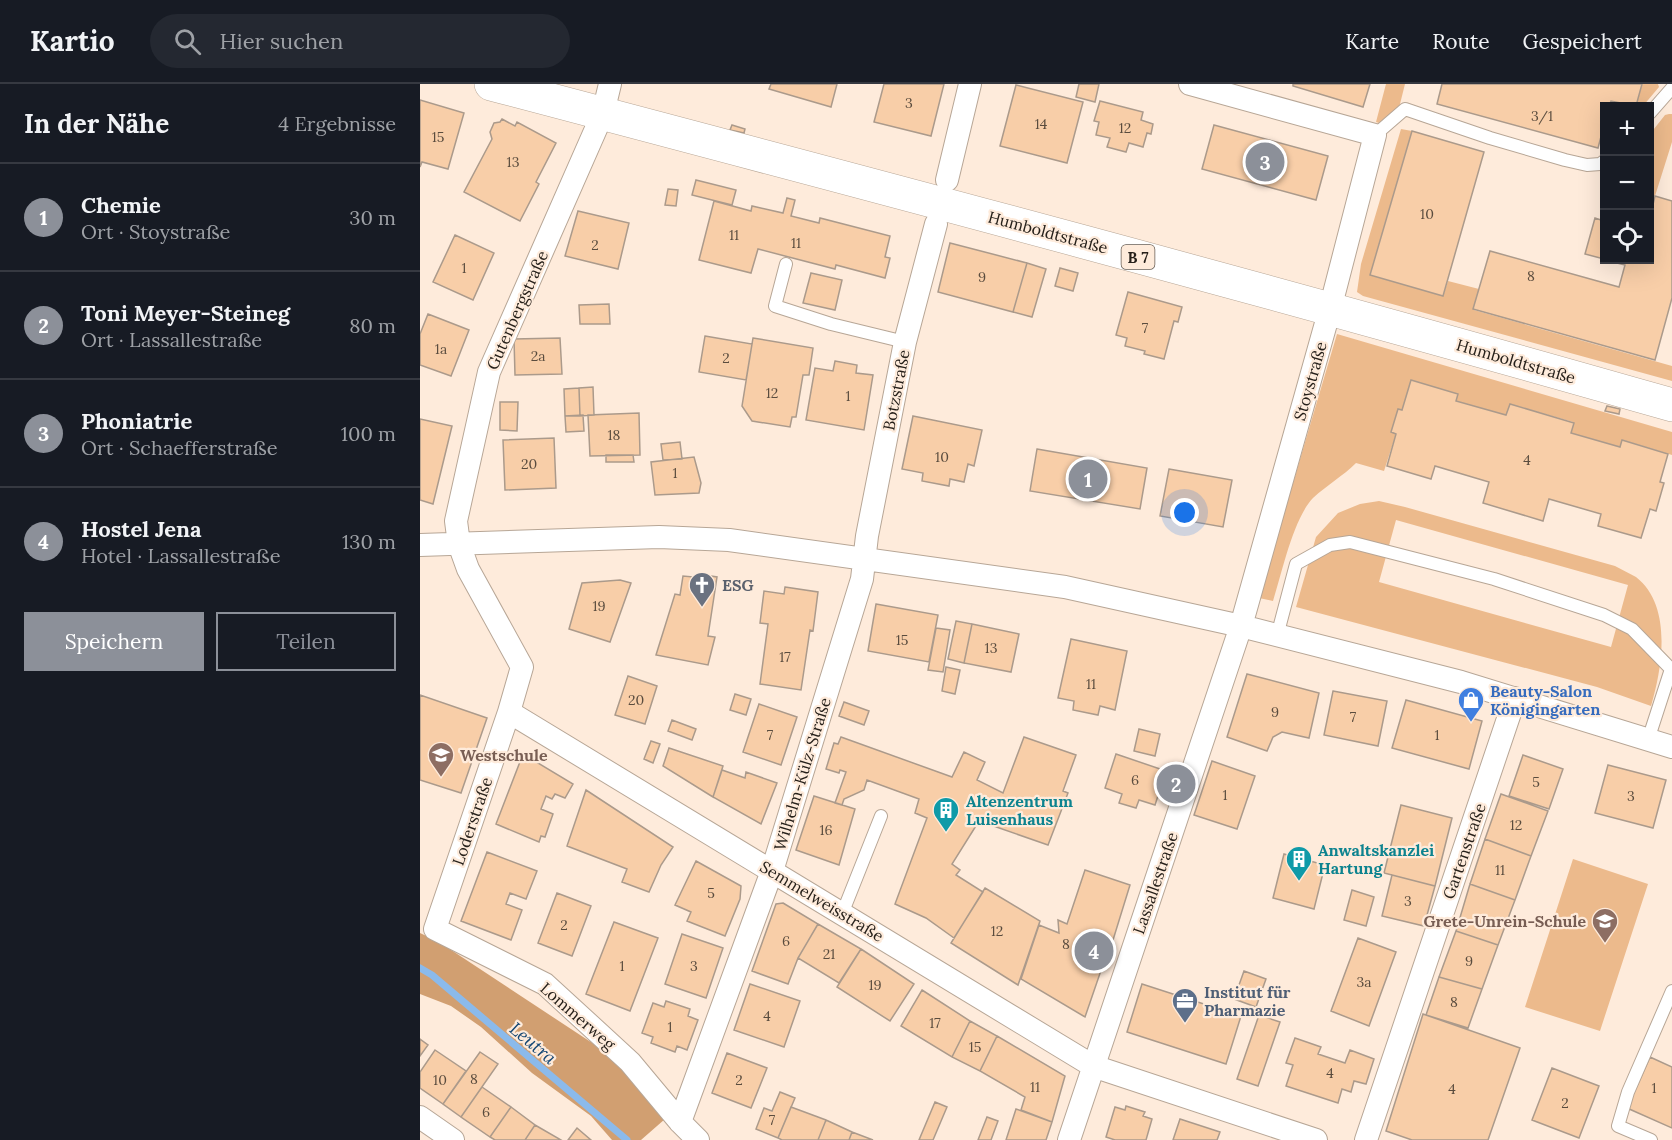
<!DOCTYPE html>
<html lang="de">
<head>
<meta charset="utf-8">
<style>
  body { margin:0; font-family:Lora,serif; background:#242831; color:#f1f3f6 }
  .controls { position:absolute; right:18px; top:18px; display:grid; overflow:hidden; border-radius:0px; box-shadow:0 6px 24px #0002 }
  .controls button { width:54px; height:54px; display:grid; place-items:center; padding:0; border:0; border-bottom:2px solid #363941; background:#171b24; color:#f1f3f6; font:30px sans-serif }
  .you { position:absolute; left:765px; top:429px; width:21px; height:21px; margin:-15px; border:4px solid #fff; border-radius:50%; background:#1a73e8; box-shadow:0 0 0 9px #1a73e833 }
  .badge { display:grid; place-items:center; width:39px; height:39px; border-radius:50%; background:#8c9099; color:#fff; font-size:20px; font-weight:700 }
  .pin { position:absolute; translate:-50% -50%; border:3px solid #fff; box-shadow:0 2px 6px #0006 }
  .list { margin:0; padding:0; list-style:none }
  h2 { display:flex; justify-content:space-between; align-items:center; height:78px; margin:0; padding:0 24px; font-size:26px }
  h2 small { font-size:20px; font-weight:400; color:#9ea1a6 }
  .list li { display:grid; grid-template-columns:39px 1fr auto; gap:18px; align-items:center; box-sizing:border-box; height:108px; padding:0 24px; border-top:2px solid #363941 }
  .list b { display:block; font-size:22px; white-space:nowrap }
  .list p { margin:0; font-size:20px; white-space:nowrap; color:#9ea1a6 }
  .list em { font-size:20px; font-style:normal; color:#9ea1a6 }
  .actions { display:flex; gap:12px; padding:18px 24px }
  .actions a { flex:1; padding:14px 0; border:2px solid #8c9099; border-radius:0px; text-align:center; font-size:21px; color:#8c9099 }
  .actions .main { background:#8c9099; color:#fff }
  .icon { flex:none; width:33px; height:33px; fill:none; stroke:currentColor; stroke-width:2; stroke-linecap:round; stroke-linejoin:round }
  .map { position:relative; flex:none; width:1252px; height:1056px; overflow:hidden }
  header { display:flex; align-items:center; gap:36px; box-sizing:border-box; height:84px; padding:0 30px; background:#171b24; border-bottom:2px solid #363941 }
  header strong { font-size:28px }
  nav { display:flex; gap:33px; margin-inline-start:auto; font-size:21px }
  .search { width:420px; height:54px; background:#242831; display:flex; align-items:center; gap:15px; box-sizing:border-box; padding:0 21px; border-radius:33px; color:#9ea1a6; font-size:22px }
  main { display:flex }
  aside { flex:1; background:#171b24 }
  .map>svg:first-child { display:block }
  .green { fill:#ecba8c; fill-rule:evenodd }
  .forest { fill:#d19f71 }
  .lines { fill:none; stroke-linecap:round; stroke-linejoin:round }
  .stream { stroke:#8bbaeb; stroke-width:7 }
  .building { fill:#f8cea8; stroke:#ab9a8b; stroke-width:1.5 }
  .lane-casing { stroke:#b7a696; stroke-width:14 }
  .street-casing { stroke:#b7a696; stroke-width:24 }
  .primary-casing { stroke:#b7a696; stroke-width:34 }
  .lane { stroke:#fff; stroke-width:12 }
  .street { stroke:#fff; stroke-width:22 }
  .primary { stroke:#fff; stroke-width:33 }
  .labels { text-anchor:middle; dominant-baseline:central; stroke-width:4.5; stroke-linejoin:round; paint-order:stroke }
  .number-label { font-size:14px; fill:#5a4c3e }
  .shield { fill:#feebdb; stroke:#675d54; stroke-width:1.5 }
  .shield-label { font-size:15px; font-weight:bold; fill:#26201a }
  .street-label { font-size:16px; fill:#26201a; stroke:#feebdb }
  .worship-label { font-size:16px; font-weight:bold; fill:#5b616d; stroke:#feebdb; text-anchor:start }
  .shop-label { font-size:16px; font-weight:bold; fill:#366cbe; stroke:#feebdb; text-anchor:start }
  .education-label { font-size:16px; font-weight:bold; fill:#785e54; stroke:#feebdb; text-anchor:start }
  .culture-label { font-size:16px; font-weight:bold; fill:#0d838f; stroke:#feebdb; text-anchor:start }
  .service-label { font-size:16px; font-weight:bold; fill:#4e5e75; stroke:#feebdb; text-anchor:start }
  .water-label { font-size:18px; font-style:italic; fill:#154774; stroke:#feebdb }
</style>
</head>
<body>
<header>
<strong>Kartio</strong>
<div class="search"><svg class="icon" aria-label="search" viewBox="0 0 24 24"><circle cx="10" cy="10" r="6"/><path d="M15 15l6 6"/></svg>Hier suchen</div>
<nav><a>Karte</a><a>Route</a><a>Gespeichert</a></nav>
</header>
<main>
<aside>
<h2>In der Nähe<small>4 Ergebnisse</small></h2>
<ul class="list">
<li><span class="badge">1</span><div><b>Chemie</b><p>Ort · Stoystraße</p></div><em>30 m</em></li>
<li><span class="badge">2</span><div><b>Toni Meyer-Steineg</b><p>Ort · Lassallestraße</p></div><em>80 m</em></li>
<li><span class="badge">3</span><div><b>Phoniatrie</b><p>Ort · Schaefferstraße</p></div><em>100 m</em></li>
<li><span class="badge">4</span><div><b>Hostel Jena</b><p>Hotel · Lassallestraße</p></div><em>130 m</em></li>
</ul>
<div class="actions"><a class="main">Speichern</a><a>Teilen</a></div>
</aside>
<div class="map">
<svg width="1252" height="1056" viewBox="0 0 1252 1056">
  <rect width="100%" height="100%" fill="#feebdb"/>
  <path class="green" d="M966,0H985L979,24L965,41L956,38Z
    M1222,0H1238L1239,3L1223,22H1216Z
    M1249,30H1252V58L1235,112L1230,111V50L1245,31Z
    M981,45L992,47L950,191L1023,212L1028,197L1059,205L1054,226L1252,282V297L943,212L937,208L941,180Z
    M917,250L1252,348V371L1203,356L1200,363L1151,349L1153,338L1090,320L1086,331L1036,317L982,326L978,325L971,348L976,350L964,387L936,379C923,392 907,401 893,414C873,435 862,489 853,517L839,514Z
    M959,417L985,423L1195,482C1202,486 1209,489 1216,493C1252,521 1243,582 1231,622L1177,603L876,523L896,453L918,429L940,420ZM976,436L1208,501L1191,563L959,498Z
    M1153,775L1228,800L1180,947L1105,923Z"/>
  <path class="forest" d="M0,849L19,858L195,974L245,1035L221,1056H192L171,1032L112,989L61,943L31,922L0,910Z"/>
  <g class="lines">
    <path class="stream" d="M0,884L12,891L207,1056"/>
  </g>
  <path class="building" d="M351,0H417L411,23L349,5Z
    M464,0H524L511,52L454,38Z
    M659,0H679L675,18L656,13Z
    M873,0H950L943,23L873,2Z
    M1022,0H1222L1216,22L1191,17L1189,22H1184V41L1178,64L1017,20Z
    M596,1L663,18L647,79L580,62Z
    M0,16L44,29L28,85L2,78L0,83Z
    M680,17L723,28L721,36L733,40L731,50L727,49L723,63L709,59L706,68L687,63L690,54L676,51L679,38L674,37Z
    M82,35L95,42L97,38L136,59L116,98L119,100L100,137L44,108L72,55L70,48L74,39L80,38Z
    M312,41L325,45L324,49L310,46Z
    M794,41L908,72L896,116L782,85Z
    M992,47L1064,68L1023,212L950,191Z
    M276,96L316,106L312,121L272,111Z
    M248,105L258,106L256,122L245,121Z
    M1235,112L1252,117V214L1235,276L1053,225L1070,167L1199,203L1205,181L1185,176H1230V133Z
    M367,114L375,116L371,132L399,139L400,134L470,152L465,173L470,174L465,194L416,181L415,185L338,165L331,189L279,176L294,117L331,127L332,122L363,129Z
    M158,127L209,139L198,185L145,172Z
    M1175,134L1184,137V175L1165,170Z
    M35,151L74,169L53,216L13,198Z
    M530,159L607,179L593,228L518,208Z
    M607,179L626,185L612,233L593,228Z
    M640,184L658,189L653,207L635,202Z
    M391,189L422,196L415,226L383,219Z
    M708,208L762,223L758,238L754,237L744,275L724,270L725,267L705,262L707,254L696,251Z
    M189,220L190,240H160L159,221Z
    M8,230L49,246L31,292L0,281V250Z
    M285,252L332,260L326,296L279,288Z
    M140,254L142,290L95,291L94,255Z
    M333,254L393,264L389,291H383L376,333H372L370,343L332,337L322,322Z
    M415,277L437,281L436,289L453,291L444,346L386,336L395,284L413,287Z
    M991,296L1038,310L1036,317L1086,331L1090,320L1154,339L1151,349L1200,363L1202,356L1248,370L1240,398L1244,399L1236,427L1230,425L1221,454L1178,442L1181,430L1129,415L1123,437L1063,419L1069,398L1015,382L1011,395L967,382L976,350L971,348L978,325L982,326Z
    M173,303L174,331L160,332L159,304Z
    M159,304L160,332H145L144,305Z
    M80,318H98L97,347L80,346Z
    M1187,322L1200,325L1199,330L1185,327Z
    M219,329L220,371L170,372L168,331Z
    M163,331L164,347L146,348L145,332Z
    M493,332L562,346L554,382L548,380L544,398L530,395L529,402L502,397L503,389L482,385Z
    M0,335L32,342L13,420L0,416Z
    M134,354L136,404L85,406L83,356Z
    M260,358L262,375L243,376L241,360Z
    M617,365L727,384L720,425L610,407Z
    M186,371H213L214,378H186Z
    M274,373L281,399L279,409L235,411L231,378Z
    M749,385L812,396L803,443L740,432Z
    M284,491L297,493L288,552L295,553L288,581L236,571L255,510L260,511L263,492L284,494Z
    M200,496L211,499L190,558L149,545L162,499Z
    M365,503L398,508L393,547L390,546L381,606L340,600L348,540L340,539L344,507L364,510Z
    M456,520L518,531L509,578L448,567Z
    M536,537L552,540L544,579L528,575Z
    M552,540L599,550L591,588L544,579Z
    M516,544L530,546L523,588L508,586Z
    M651,555L707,567L695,626L680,622L678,631L653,626L654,617L638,614Z
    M526,583L540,586L535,610L522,607Z
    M827,590L899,609L889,654L862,648L853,653L847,667L807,653Z
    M208,592L237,602L225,640L195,631Z
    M913,607L967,617L958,662L904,651Z
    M315,610L331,615L326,631L310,626Z
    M0,611L67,634L41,709L0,696Z
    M986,616L1062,637L1049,685L972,664Z
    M424,618L449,627L444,641L419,632Z
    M339,620L377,633L361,681L323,668Z
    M252,636L276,645L272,656L248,647Z
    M719,645L740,650L735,672L714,667Z
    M421,653L532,693L544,668L565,678L557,696L583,709L604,653L656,671L643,707L648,709L628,761L559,737L532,780L540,786L536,791L563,808L534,854L506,834L475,820L507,734L495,729L499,715L447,696L444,706L424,715L422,721L415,719L426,688L420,686L419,689L406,685L414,659L418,660Z
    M231,657L240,660L233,679L224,675Z
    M249,664L303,682L293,713L243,682Z
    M103,670L153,700L145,714L135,710L132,715L126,712L121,725L133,730L125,753L121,752L119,758L76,740Z
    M696,670L746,687L735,721L719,716L716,724L699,719L702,710L685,704Z
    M1103,671L1143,685L1129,725L1089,712Z
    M792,677L835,692L817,745L774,731Z
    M1188,681L1246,696L1233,744L1175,729Z
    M302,686L325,694L326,688L357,699L341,740L293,713Z
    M166,706L253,763L241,781L229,808L202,798L207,785L147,762Z
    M1081,710L1128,727L1111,772L1065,755Z
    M394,712L435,725L419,781L376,766Z
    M981,721L1032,734L1015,802L964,789Z
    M1065,755L1111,772L1095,816L1050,800Z
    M67,768L117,787L106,815L90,809L86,820L102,826L91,856L41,837Z
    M864,770L905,781L894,825L853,814Z
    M276,777L321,802L320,815L305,852L267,837L271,828L255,821Z
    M665,786L710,801L693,856L681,852L678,863L688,866L665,933L601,895L619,841L639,849L638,836L647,840Z
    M972,791L1015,802L1004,842L962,832Z
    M1050,800L1095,816L1078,861L1036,847Z
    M565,804L620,837L598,901L531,859Z
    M932,806L954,813L946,842L924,836Z
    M137,809L171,822L152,872L118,859Z
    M363,819L398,840L378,874L368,900L332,887L356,820Z
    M194,838L238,854L210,927L166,910Z
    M398,840L441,865L419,899L378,874Z
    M1036,847L1078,861L1062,905L1019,893Z
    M262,850L303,864L286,914L245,900Z
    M938,854L976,868L949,942L911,927Z
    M441,865L494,900L470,937L417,903Z
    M824,887L846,895L836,923L814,915Z
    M1019,893L1062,905L1048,944L1006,931Z
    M330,900L380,917L364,963L314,946Z
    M722,900L821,932L806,980L707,948Z
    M502,906L550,937L532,973L481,942Z
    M246,917L270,925L268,932L278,936L267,966L257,962L255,968L231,959L233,953L222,949L233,919L244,923Z
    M1003,930L1100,964L1068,1056H992L966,1047Z
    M839,931L860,938L838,1002L817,995Z
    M550,937L577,952L560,987L532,973Z
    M577,952L645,992L632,1038L601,1026L605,1013L560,987Z
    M875,954L901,963L898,970L925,979L930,966L954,975L946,1000L934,997L931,1008L922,1005L918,1019L866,1002L873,981L866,979Z
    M0,955L8,961L0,972Z
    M15,966L46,987L23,1020L0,1004V988Z
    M60,968L78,980L41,1033L23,1020Z
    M307,969L347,984L331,1024L292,1009Z
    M1230,973L1252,983V1044L1207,1024Z
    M1132,984L1179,1002L1159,1054L1112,1036Z
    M62,1003L91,1023L70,1053L41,1033Z
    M360,1008L375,1014L358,1054L336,1045L344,1024L352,1027Z
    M515,1018L527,1023L513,1056H499Z
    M706,1022L725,1028L723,1032L732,1035L726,1056H695L686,1053L695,1023L705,1026Z
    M91,1023L115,1041L105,1056H75L70,1053Z
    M371,1023L406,1036L398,1056H362L358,1054Z
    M596,1025L632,1038L626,1056H586Z
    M567,1033L578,1037L571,1056H558Z
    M760,1035L800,1048L797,1056H753Z
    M406,1036L432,1048L429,1056H398Z
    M115,1041L141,1056H105Z
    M157,1044L171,1056H148Z
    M432,1048L453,1056H429Z"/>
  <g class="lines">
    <g class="lane-casing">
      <path id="lane" d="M1230,29L1252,4
        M955,51L985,25L1070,54L1145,76L1167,81L1180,80L1184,77
        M366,180L355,222L411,240L485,258
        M857,552L876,480L910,461L930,458L1074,495L1184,531L1212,545L1251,585L1228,656
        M422,830L461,732
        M1231,1056L1198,1042L1208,1008L1252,907"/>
    </g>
    <g class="street-casing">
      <path id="street" d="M190,0L183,29L69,288L36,437L39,460L48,485L102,583L89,628L673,982L896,1056
        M527,96L550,0
        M0,461L239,453L309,456L645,503L821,542L1041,598L1252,663
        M89,628L15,845L125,900L210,978L260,1038L278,1056
        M0,1033L33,1056
        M260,1038L352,787L442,495L447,452L485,258L516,140
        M649,1056L821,542L910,225L955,51L770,0
        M946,1056L1095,614"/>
    </g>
    <g class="primary-casing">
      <path id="primary" d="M71,0C465,104 860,209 1252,321"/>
    </g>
    <use href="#lane" class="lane"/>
    <use href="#street" class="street"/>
    <use href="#primary" class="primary"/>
  </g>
  <defs>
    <g id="church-pin" transform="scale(1.35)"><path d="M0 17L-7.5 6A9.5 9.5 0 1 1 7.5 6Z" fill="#6b7280" stroke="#feebdb"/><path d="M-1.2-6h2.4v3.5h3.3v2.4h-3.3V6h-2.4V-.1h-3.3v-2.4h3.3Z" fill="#fff"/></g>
    <g id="shop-pin" transform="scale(1.35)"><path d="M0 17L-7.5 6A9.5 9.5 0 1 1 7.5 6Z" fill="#3f7fe0" stroke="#feebdb"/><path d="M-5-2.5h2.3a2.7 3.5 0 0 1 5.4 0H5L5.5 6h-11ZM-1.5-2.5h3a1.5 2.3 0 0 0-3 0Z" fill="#fff"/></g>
    <g id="school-pin" transform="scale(1.35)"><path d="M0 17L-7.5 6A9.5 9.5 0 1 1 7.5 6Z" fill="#8d6e63" stroke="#feebdb"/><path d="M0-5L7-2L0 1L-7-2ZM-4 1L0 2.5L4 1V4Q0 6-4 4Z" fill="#fff"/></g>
    <g id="building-pin" transform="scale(1.35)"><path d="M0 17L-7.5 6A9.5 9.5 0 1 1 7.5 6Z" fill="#0f9aa8" stroke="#feebdb"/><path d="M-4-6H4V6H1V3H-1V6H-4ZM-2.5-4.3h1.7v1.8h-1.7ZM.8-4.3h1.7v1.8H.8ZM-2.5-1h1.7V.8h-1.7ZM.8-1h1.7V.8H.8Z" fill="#fff"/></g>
    <g id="office-pin" transform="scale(1.35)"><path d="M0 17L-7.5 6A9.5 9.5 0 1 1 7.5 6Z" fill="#5c6f8a" stroke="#feebdb"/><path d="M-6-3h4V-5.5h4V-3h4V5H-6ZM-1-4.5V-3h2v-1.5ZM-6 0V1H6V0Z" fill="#fff"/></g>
  </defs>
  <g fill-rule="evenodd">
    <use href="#church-pin" x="282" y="501"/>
    <use href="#shop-pin" x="1051" y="616"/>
    <use href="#school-pin" x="21" y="671"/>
    <use href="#building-pin" x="526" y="726"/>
    <use href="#building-pin" x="879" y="775"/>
    <use href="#school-pin" x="1185" y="837"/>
    <use href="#office-pin" x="765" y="917"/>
  </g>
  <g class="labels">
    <g class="number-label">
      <text x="489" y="19">3</text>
      <text x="1122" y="32">3/1</text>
      <text x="621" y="40">14</text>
      <text x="705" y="44">12</text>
      <text x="18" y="53">15</text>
      <text x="93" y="78">13</text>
      <text x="1007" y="130">10</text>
      <text x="314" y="151">11</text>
      <text x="376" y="159">11</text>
      <text x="175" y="161">2</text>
      <text x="44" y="184">1</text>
      <text x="1111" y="192">8</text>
      <text x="562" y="193">9</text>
      <text x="725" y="244">7</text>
      <text x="21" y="265">1a</text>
      <text x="118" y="272">2a</text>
      <text x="306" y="274">2</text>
      <text x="352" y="309">12</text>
      <text x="428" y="312">1</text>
      <text x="194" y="351">18</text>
      <text x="522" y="373">10</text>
      <text x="1107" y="376">4</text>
      <text x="109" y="380">20</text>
      <text x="255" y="389">1</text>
      <text x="179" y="522">19</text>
      <text x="482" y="556">15</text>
      <text x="571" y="564">13</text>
      <text x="365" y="573">17</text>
      <text x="671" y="600">11</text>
      <text x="216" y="616">20</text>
      <text x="855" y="628">9</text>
      <text x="933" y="633">7</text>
      <text x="350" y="651">7</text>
      <text x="1017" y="651">1</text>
      <text x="715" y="696">6</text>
      <text x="1116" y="698">5</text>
      <text x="805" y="711">1</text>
      <text x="1211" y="712">3</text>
      <text x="1096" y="741">12</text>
      <text x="406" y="746">16</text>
      <text x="1080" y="786">11</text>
      <text x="291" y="809">5</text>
      <text x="988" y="817">3</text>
      <text x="144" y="841">2</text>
      <text x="577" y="847">12</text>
      <text x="366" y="857">6</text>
      <text x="646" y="860">8</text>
      <text x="409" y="870">21</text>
      <text x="1049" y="877">9</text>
      <text x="202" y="882">1</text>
      <text x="274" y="882">3</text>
      <text x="944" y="898">3a</text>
      <text x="455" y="901">19</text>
      <text x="1034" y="918">8</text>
      <text x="347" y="932">4</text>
      <text x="515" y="939">17</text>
      <text x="250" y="943">1</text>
      <text x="555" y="963">15</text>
      <text x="910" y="989">4</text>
      <text x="54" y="995">8</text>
      <text x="20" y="996">10</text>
      <text x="319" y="996">2</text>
      <text x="615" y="1003">11</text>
      <text x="1234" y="1004">1</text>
      <text x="1032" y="1005">4</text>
      <text x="1145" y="1019">2</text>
      <text x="66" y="1028">6</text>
      <text x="352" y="1036">7</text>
    </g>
    <rect class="shield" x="701.5" y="161" width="33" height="24" rx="4.5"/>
    <g class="shield-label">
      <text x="718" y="173">B 7</text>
    </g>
    <g class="street-label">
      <text transform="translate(628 148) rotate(15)">Humboldtstraße</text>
      <text transform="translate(97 226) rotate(-66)">Gutenbergstraße</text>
      <text transform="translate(1096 277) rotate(16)">Humboldtstraße</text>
      <text transform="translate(890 297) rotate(-74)">Stoystraße</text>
      <text transform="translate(476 306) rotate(-79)">Botzstraße</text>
      <text transform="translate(382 690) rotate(-73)">Wilhelm-Külz-Straße</text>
      <text transform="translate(52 737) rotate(-71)">Loderstraße</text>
      <text transform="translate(1044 767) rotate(-71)">Gartenstraße</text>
      <text transform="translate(735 799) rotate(-71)">Lassallestraße</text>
      <text transform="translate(402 817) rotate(31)">Semmelweisstraße</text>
      <text transform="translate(158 932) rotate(41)">Lommerweg</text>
    </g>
    <g class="worship-label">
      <text x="302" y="501">ESG</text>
    </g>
    <g class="shop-label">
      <text x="1070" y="607">Beauty-Salon<tspan x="1070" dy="18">Königingarten</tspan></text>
    </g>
    <g class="education-label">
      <text x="40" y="671">Westschule</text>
      <text x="1166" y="837" text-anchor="end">Grete-Unrein-Schule</text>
    </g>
    <g class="culture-label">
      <text x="546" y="717">Altenzentrum<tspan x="546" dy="18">Luisenhaus</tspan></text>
      <text x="898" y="766">Anwaltskanzlei<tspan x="898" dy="18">Hartung</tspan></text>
    </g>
    <g class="service-label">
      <text x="784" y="908">Institut für<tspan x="784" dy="18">Pharmazie</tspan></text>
    </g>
    <g class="water-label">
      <text transform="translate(113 959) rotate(40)">Leutra</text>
    </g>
  </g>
</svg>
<div class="controls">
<button>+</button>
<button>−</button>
<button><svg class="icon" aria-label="locate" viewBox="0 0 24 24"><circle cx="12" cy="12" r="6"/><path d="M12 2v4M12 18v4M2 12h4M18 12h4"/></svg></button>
</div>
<div class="you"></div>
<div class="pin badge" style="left:668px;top:395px">1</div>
<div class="pin badge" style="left:756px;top:700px">2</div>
<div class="pin badge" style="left:845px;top:78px">3</div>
<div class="pin badge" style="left:674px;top:867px">4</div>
</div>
</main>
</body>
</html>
